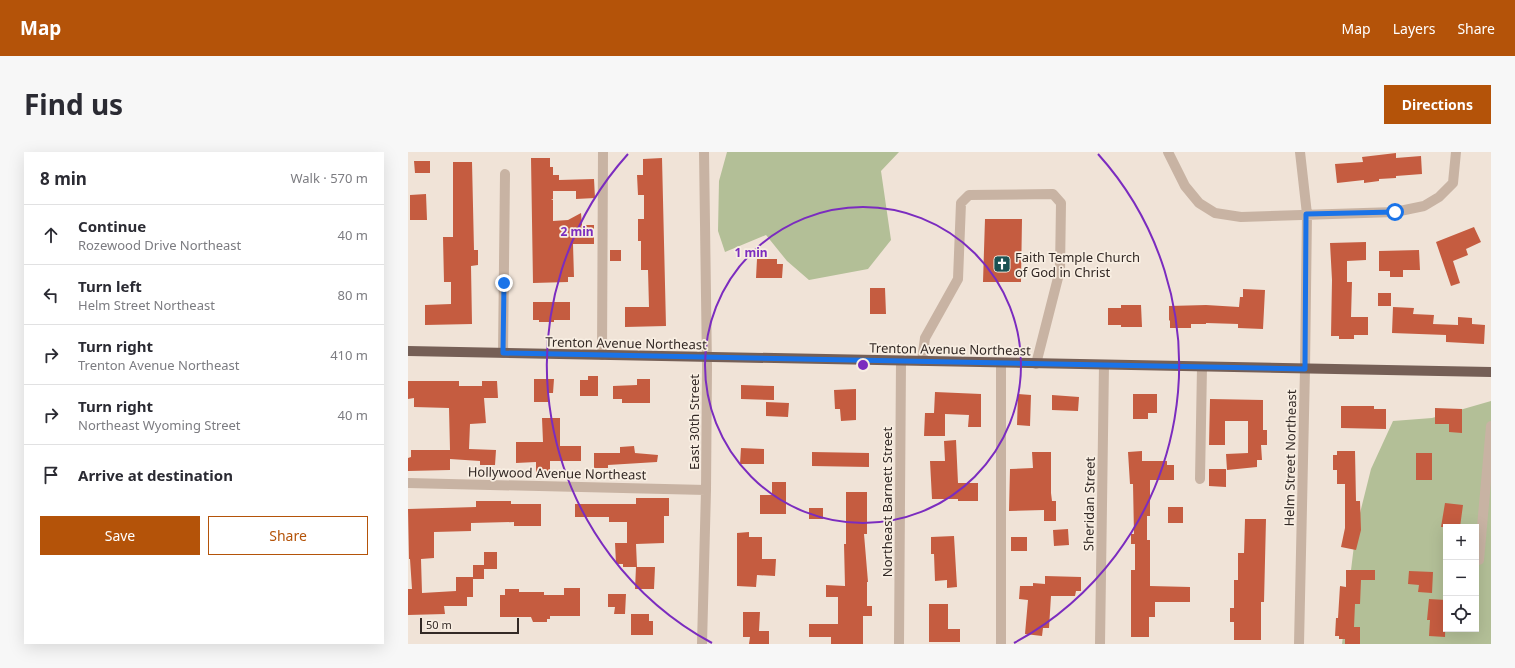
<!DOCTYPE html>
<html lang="en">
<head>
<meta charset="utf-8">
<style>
  body { margin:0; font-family:"Noto Sans",sans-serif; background:#f7f7f7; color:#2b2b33 }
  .controls { position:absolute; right:12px; bottom:12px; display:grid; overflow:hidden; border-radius:0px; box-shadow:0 4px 16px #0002 }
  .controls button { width:36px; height:36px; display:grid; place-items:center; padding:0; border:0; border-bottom:1px solid #e1e1e2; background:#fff; color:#2b2b33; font:20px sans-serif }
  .scale { position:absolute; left:12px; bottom:10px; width:99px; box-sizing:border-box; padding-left:4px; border:2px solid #332925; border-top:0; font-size:11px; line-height:14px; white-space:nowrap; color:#332925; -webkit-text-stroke:3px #f8eee2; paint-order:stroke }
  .stop { position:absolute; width:12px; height:12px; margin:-9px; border:3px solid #1a73e8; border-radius:50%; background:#fff }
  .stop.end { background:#1a73e8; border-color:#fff; box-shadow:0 1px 4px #0008 }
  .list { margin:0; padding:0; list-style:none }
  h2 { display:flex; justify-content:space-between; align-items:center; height:52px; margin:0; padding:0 16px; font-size:17px }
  h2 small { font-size:13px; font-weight:400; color:#7c7c81 }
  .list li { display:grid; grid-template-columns:26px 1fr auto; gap:12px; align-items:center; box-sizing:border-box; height:60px; padding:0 16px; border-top:1px solid #e1e1e2 }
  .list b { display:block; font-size:15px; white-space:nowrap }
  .list p { margin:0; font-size:13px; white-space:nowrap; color:#7c7c81 }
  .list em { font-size:13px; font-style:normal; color:#7c7c81 }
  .actions { display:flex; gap:8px; padding:12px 16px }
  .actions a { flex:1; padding:9px 0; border:1px solid #b45309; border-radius:0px; text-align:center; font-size:14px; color:#b45309 }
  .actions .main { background:#b45309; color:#fff }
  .icon { flex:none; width:22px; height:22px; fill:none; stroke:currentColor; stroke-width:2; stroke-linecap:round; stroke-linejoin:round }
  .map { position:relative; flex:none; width:1083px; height:492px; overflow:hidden; border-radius:0px }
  header { display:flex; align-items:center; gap:24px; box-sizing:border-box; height:56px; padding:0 20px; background:#b45309; color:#fff }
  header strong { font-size:19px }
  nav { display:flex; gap:22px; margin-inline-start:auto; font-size:14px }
  .intro { display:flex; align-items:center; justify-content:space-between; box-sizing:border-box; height:96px; padding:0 24px }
  h1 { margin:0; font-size:28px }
  .button { padding:10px 18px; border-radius:0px; background:#b45309; color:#fff; font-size:14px; font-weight:700 }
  main { display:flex; gap:24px; padding:0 24px }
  aside { flex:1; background:#fff; border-radius:0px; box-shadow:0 4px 16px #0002 }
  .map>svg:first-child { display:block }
  .green { fill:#b3bf97; fill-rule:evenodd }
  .building { fill:#c55c40 }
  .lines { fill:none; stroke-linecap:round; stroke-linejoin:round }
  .minor { stroke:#c8b3a3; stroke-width:10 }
  .major { stroke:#755f56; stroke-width:10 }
  .route { stroke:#1a73e8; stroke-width:5 }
  .ring { fill:none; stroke:#7b2cbf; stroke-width:2 }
  .labels { text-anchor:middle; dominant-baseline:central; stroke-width:3.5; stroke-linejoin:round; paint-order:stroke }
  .poi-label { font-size:13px; fill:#332925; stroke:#f8eee2; text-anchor:start }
  .street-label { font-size:13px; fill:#332925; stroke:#f8eee2 }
  .centre { fill:#7b2cbf; stroke:#f8eee2; stroke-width:2 }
  .ring-label { font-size:12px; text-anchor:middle; font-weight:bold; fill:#7b2cbf; stroke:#f8eee2; stroke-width:3.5; stroke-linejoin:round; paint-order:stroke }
</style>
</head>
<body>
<header>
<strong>Map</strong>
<nav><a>Map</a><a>Layers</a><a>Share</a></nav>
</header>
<div class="intro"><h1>Find us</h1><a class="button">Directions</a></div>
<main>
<aside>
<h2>8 min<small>Walk · 570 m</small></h2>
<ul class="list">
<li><svg class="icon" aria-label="ahead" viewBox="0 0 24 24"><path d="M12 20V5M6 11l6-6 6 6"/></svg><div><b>Continue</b><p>Rozewood Drive Northeast</p></div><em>40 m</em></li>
<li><svg class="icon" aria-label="left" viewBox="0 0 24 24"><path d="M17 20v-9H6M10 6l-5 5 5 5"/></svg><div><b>Turn left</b><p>Helm Street Northeast</p></div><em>80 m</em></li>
<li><svg class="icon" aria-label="right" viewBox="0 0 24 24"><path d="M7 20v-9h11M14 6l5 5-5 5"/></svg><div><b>Turn right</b><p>Trenton Avenue Northeast</p></div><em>410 m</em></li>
<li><svg class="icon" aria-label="right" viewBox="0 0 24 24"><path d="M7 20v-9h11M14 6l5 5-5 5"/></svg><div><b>Turn right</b><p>Northeast Wyoming Street</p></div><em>40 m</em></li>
<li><svg class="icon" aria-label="arrive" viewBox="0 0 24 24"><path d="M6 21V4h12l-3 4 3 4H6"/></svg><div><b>Arrive at destination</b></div></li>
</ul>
<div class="actions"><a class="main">Save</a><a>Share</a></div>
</aside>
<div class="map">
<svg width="1083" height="492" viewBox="0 0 1083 492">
  <rect width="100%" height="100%" fill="#f0e3d7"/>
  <path class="green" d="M319,0H491L473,19L483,88L460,117L401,128L379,109L358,83L317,100L310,79L311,29Z
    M1083,249V492H934L948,377L963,317L985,269L1024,266ZM1038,375H1068V477H1038Z"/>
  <path class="building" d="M988,1V6L1013,4L1014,22L988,24V26L971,27V29L956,31V28L929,31L927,12L955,10L954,5Z
    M123,6H142V15H145V23H151V28L186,27L187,46L168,47V39H145V47H143L145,48V69L160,68L173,61L174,73H186V92H165L166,125H160V130L125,131Z
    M254,6L258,174L217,175V155H241L240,118H233V89H230V67H236V43H230L229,23H235V7Z
    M6,9H22V21H7Z
    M45,10H64L66,98H70V113L63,114L64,172L17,173V153L43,152V130H36L35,85H45Z
    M18,42L19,68H2V43Z
    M577,67H614L613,130H575Z
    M1066,75L1073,90L1058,97L1060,103L1045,109L1052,131L1043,134L1028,90Z
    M958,90V108L939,109V130H944L943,165H960V183H946V187H931V184H923L924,128L922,91Z
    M202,98H213V109H202Z
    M1011,98L1012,118H995V125H982V119H971V99Z
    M349,107H369V112H375L374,126H348Z
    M462,136H477L478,162H462Z
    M835,137L857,138L855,177L830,176V172L798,171V172H783V176H762V168L761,169V154L798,153L831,155L832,145H835Z
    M970,141H983V154H970Z
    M125,150H162V168H146V170H131V168H125Z
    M713,153H733L734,175H713V173H700V156H713Z
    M985,155L1006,156L1005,162L1026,163L1025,172L1050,173V165L1064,166V172L1077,173L1076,192L1038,190V183L984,181Z
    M180,224H190V244H172V228H180Z
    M126,227H146L145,241H141V250H126Z
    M229,227H242V251H214V247H205V234L229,233Z
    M0,229H51V234H74V229H89L90,246H76L78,271L62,272L61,297L88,298L87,313H72V309L42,307V318L0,319V306L3,305V298H42L41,256L6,255V246L0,247Z
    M333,233L366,234V248L333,247Z
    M448,237V268L433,269L432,257H427L426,238Z
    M527,240L573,242V275H560L561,263L537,262V284H516L517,261H526Z
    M610,242L623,243L622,274L609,273Z
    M725,242H749V261H740V267H725Z
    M644,243L671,245L670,259L644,258Z
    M802,247L855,248V278H859V293H853L854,308H849V315L819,318L818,302L840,301V269H817V293H801Z
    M358,250L381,251L380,265L358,264Z
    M933,254H966V257H978V277L933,276Z
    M1027,256L1054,257V281L1041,280V272H1027Z
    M134,266H152V294H173V309H142V322L128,323V310L108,311V290H135Z
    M548,288L550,331H570V349H550V347H524L522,309H537L536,289Z
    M226,294L227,301L250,303L249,310L200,313V316H186V301H212V295Z
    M333,296L356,297V312H332Z
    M734,299V309H759V313H766V328H742V364H739V388H742V434L782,435V450H747V465H741V485H723V418H727V392H723V382H726L725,332H722L720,300Z
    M929,299H947L948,349H952L953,378L948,398L933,395L937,376V332H929V318H925V303H929Z
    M404,300L461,301V315L404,314Z
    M624,300H643V341L644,349H648V369H636V358L601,359L602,317L625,316Z
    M1008,301H1024V328H1008Z
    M801,317H818V335L801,334Z
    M364,330H378V362H352V343H364Z
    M438,340H459V382H456L460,430H459V454H464V464H455V492H423V485H401V472H430V445H418V433L437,434L436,392H438Z
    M228,346H261V364H256V391L228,392L229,415H215V412H208L207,391H219V370H201V365H167V352H228Z
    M68,349H103V352H133V374H106V370L63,371V379L26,380V406L13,407L14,441L48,439V425H65V413H76V427H65V445H59V454H36L37,462L0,463V437H4L2,407H1L0,357L68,355Z
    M1037,351L1055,353L1052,375H1033Z
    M760,355H775V371H760Z
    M401,356H415V367H401Z
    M837,367H858L856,450H853V488H826V470H822V456H826V428H830V401H836Z
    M660,377L661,393L646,394L645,378Z
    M341,380V385H354V407H368L367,424L349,423L348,435L329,434V381Z
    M546,384L549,435L539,436V428L527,429L526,402H523V385Z
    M603,385H619V399H603Z
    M76,400H89V417H76Z
    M228,415H247L246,437H227Z
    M938,418H967V428H953L952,452H947L946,475H952V492H937V487H931V484H927L928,466H930L932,434L938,435Z
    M1001,419L1025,420L1024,441L1010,440L1011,433L1000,432Z
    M637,424L673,425V439H668L667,444H643L641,476H635L634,484L617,482L620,448L611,447L612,434H625V431L637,432Z
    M156,436H172V464H142V467H139V470H125L123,465H92V443H97V437H111V440H136V443H156Z
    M200,442H218L217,462H206L207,455H200Z
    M1021,447L1038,448L1037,485L1021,484L1022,468H1019Z
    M521,452H540V477H552V490H521Z
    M335,460H352L351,479H361V492H341L342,485H335Z
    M223,462H241V469H245V483H223Z"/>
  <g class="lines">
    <path class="minor" d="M760,0L777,34L791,51L807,61L833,65L987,60L1016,54L1031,45L1045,31L1048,0
      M95,201L97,22
      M194,203L195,0
      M514,209L517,186L550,127L553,51L561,43L645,42L653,51L652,118L628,212
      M593,211V492
      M792,327L794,215
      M0,331L298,338
      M1071,408L1083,274
      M294,492L298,338L299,215L296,0
      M491,492L493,209
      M692,492L696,213
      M891,492L897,217L899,62L892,0"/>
    <path class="major" d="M0,199L1083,220"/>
  </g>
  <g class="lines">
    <path class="route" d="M96,131L95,201L897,217L898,62L987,60"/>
  </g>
  <g class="ring">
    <circle cx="455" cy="213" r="158"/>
    <path d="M304 491A316 316 0 0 1 220 2M690 2A316 316 0 0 1 606 491"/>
  </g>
  <defs>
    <g id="church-square" transform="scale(0.9)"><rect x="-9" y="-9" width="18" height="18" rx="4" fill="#1b5253" stroke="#f8eee2"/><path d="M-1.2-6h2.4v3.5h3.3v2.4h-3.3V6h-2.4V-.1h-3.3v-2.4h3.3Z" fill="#fff"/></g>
  </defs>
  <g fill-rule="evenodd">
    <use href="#church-square" x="594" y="112"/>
  </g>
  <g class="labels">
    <g class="poi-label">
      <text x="607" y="105">Faith Temple Church<tspan x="607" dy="15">of God in Christ</tspan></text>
    </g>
    <g class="street-label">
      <text transform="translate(218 191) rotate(1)">Trenton Avenue Northeast</text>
      <text transform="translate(542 197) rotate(1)">Trenton Avenue Northeast</text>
      <text transform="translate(286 270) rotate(-90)">East 30th Street</text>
      <text transform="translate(882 306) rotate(-89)">Helm Street Northeast</text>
      <text transform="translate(149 321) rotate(1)">Hollywood Avenue Northeast</text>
      <text transform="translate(479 350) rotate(-90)">Northeast Barnett Street</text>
      <text transform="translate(681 352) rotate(-89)">Sheridan Street</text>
    </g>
  </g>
  <circle cx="455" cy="213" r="6" class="centre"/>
  <g class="ring-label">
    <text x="169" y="84">2 min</text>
    <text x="343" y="105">1 min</text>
  </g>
</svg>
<div class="controls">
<button>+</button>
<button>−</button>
<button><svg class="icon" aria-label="locate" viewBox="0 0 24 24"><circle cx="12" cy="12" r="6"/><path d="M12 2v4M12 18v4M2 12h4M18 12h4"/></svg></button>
</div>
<div class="scale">50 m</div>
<div class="stop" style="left:987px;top:60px"></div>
<div class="stop end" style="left:96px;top:131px"></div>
</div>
</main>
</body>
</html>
